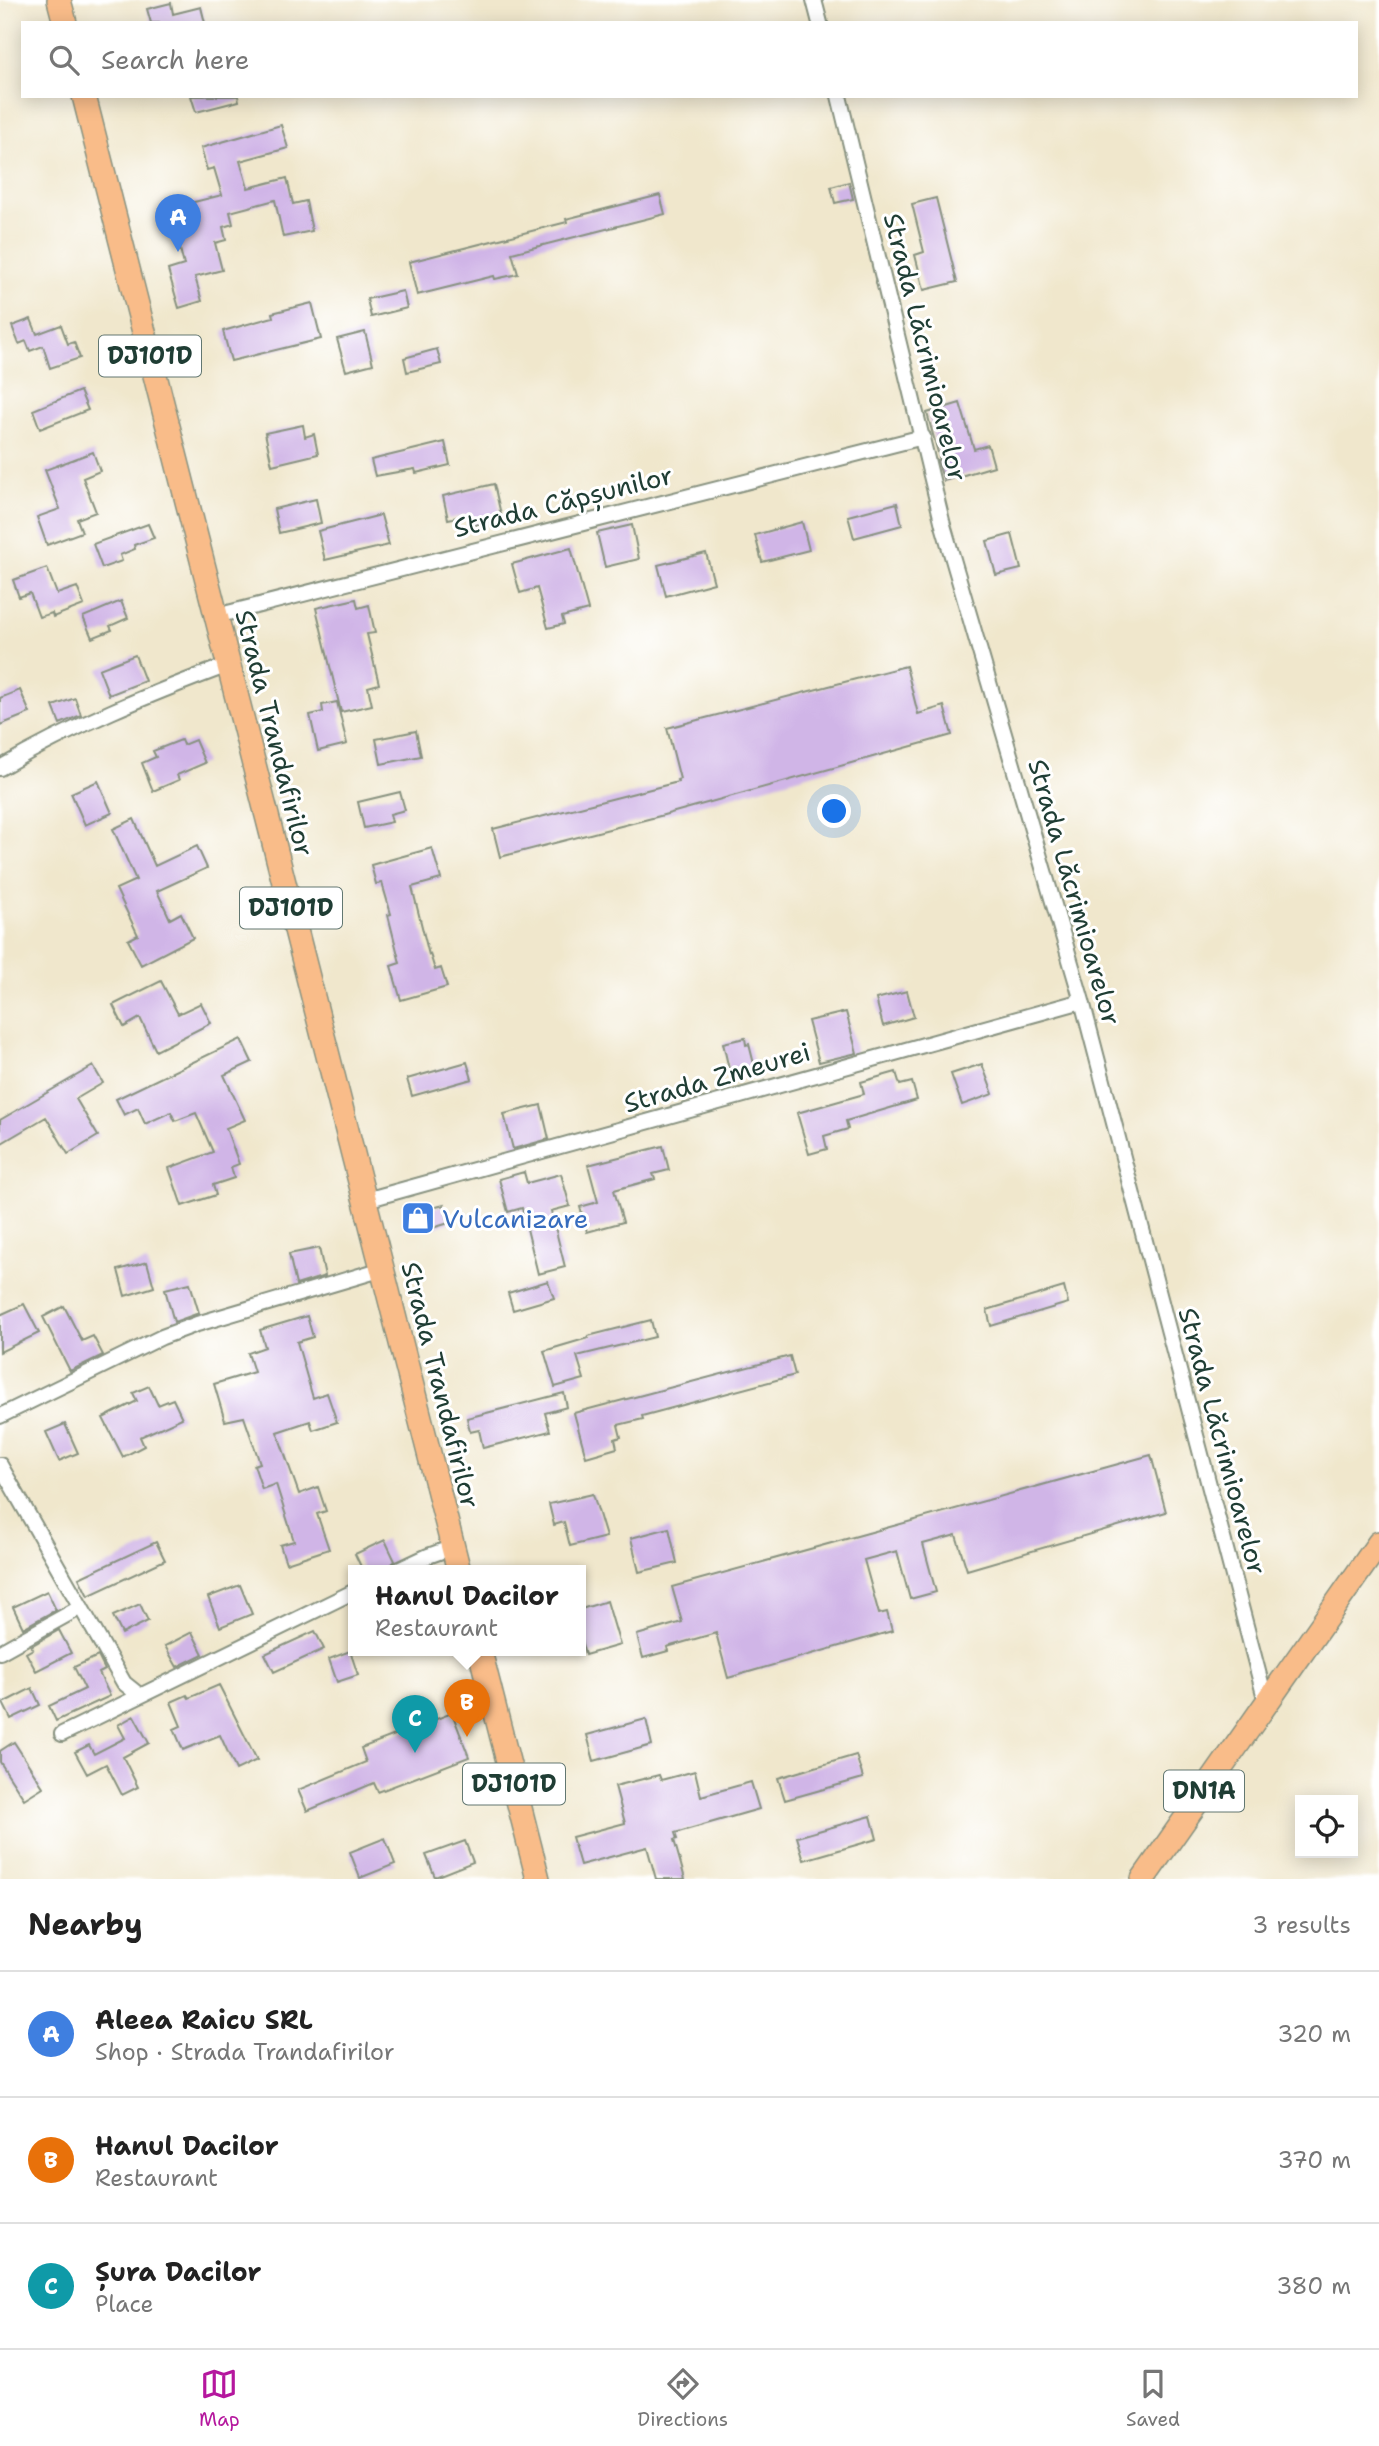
<!DOCTYPE html>
<html lang="en">
<head>
<meta charset="utf-8">
<style>
  body { margin:0; font-family:"Shantell Sans",sans-serif; background:#f6f6f6; color:#222 }
  .controls { position:absolute; right:21px; bottom:21px; display:grid; overflow:hidden; border-radius:0px; box-shadow:0 4px 18px #0003 }
  .controls button { width:63px; height:63px; display:grid; place-items:center; padding:0; border:0; border-bottom:2px solid #e0e0e0; background:#fff; color:#222; font:35px sans-serif }
  .you { position:absolute; left:835px; top:812px; width:24px; height:24px; margin:-18px; border:5px solid #fff; border-radius:50%; background:#1a73e8; box-shadow:0 0 0 10px #1a73e833 }
  .badge { display:grid; place-items:center; width:46px; height:46px; border-radius:50%; background:#b5179e; color:#fff; font-size:23px; font-weight:700 }
  .pin { position:absolute; translate:-50% -58px; filter:drop-shadow(0 2px 4px #0008) }
  .pin::after { content:''; position:absolute; top:37px; width:24px; height:21px; background:inherit; clip-path:polygon(0 0,100% 0,50% 100%) }
  .popup { position:absolute; left:348px; top:1565px; width:238px; height:91px; box-sizing:border-box; display:grid; place-content:center; border-radius:0px; background:#fff; filter:drop-shadow(0 2px 5px #0005); font-size:23px; white-space:nowrap; color:#767676 }
  .popup b { font-size:26px; color:#222 }
  .popup::after { content:''; position:absolute; left:50%; top:100%; margin-left:-14px; border:14px solid transparent; border-top-color:#fff }
  .list { margin:0; padding:0; list-style:none }
  h2 { display:flex; justify-content:space-between; align-items:center; height:91px; margin:0; padding:0 28px; font-size:30px }
  h2 small { font-size:23px; font-weight:400; color:#767676 }
  .list li { display:grid; grid-template-columns:46px 1fr auto; gap:21px; align-items:center; box-sizing:border-box; height:126px; padding:0 28px; border-top:2px solid #e0e0e0 }
  .list b { display:block; font-size:26px; white-space:nowrap }
  .list p { margin:0; font-size:23px; white-space:nowrap; color:#767676 }
  .list em { font-size:23px; font-style:normal; color:#767676 }
  .icon { flex:none; width:38px; height:38px; fill:none; stroke:currentColor; stroke-width:2; stroke-linecap:round; stroke-linejoin:round }
  .map { position:relative; flex:none; width:1379px; height:1879px; overflow:hidden }
  .search { position:absolute; background:#fff; box-shadow:0 4px 18px #0003; left:21px; right:21px; top:21px; height:77px; display:flex; align-items:center; gap:18px; box-sizing:border-box; padding:0 24px; border-radius:0px; color:#767676; font-size:26px }
  .sheet { height:469px; background:#fff }
  nav { display:flex; justify-content:space-around; align-items:center; box-sizing:border-box; height:98px; border-top:2px solid #e0e0e0; background:#fff; font-size:19px; color:#767676 }
  nav a { display:grid; justify-items:center; gap:4px }
  nav .on { color:#b5179e }
  .map>svg:first-child { display:block }
  .building { fill:#d0b5e7 }
  .lines { fill:none; stroke-linecap:round; stroke-linejoin:round }
  .minor-casing { stroke:#889280; stroke-width:18 }
  .primary-casing { stroke:#889280; stroke-width:26 }
  .minor { stroke:#fff; stroke-width:14 }
  .primary { stroke:#f9bc89; stroke-width:23 }
  .labels { text-anchor:middle; dominant-baseline:central; stroke-width:6; stroke-linejoin:round; paint-order:stroke }
  .shield { fill:#fff; stroke:#627771; stroke-width:2 }
  .shield-label { font-size:24px; font-weight:bold; fill:#1f3d34 }
  .street-label { font-size:26px; fill:#1f3d34; stroke:#fff }
  .shop-label { font-size:26px; fill:#366cbe; stroke:#fff; text-anchor:start }
</style>
</head>
<body>
<div class="map">
<svg width="1379" height="1879" viewBox="0 0 1379 1879">
  <rect width="100%" height="100%" fill="#fff"/>
  <filter id="ink" filterUnits="userSpaceOnUse"><feTurbulence type="fractalNoise" baseFrequency=".0143" numOctaves="2"/><feDisplacementMap in="SourceGraphic" scale="14" xChannelSelector="R" yChannelSelector="G"/><feConvolveMatrix kernelMatrix="1 2 1 2 8 2 1 2 1" color-interpolation-filters="sRGB"/></filter>
  <filter id="wash" filterUnits="userSpaceOnUse"><feTurbulence type="fractalNoise" baseFrequency=".00686" numOctaves="4" result="noise"/><feDisplacementMap in="SourceGraphic" scale="28" xChannelSelector="R" yChannelSelector="G"/><feGaussianBlur stdDeviation="1.57" result="paint"/><feColorMatrix in="noise" values="0 0 0 0 0 0 0 0 0 0 0 0 0 0 0 0 0 1.4 0 .05"/><feComposite in="paint" operator="in"/></filter>
  <g filter="url(#wash)">
    <rect width="100%" height="100%" fill="#f0e7cc"/>
    <g id="blocks">
      <path class="building" d="M171,3L173,14L201,7L205,23H151L147,9Z
        M191,96H238L239,101L196,112Z
        M281,125L288,148L240,161L248,188L287,178L293,204L306,201L312,231L283,237L275,200L230,212L233,224L223,227L226,240L215,243L222,270L195,277L202,301L179,308L168,270L184,265L170,208L222,195L214,168L207,170L201,148Z
        M849,182L853,199L835,203L831,187Z
        M660,195L665,214L512,253L518,274L495,279L494,276L417,295L409,262L567,222L566,219Z
        M936,198L957,282L924,290L915,255L924,252L912,204Z
        M403,291L407,308L371,317L367,299Z
        M312,303L321,339L231,361L223,331L273,317L272,313Z
        M31,319L37,334L61,325L68,344L74,342L80,358L50,368L43,346L30,351L26,341L19,344L12,326Z
        M365,332L373,364L346,371L337,339Z
        M437,349L441,364L407,372L404,358Z
        M80,391L88,410L40,429L33,410Z
        M960,403L974,449L988,445L994,466L944,481L937,460H940L927,413Z
        M303,425L305,437L314,434L318,454L272,465L265,433Z
        M445,442L450,465L416,473L415,469L375,476L371,460Z
        M93,452L100,471L83,478L96,512L77,519L82,532L47,545L37,517L60,509L45,470Z
        M494,484L502,519L471,526L468,515L448,519L443,496Z
        M316,499L321,523L279,533L274,509Z
        M897,503L902,525L854,538L848,516Z
        M381,515L389,545L325,560L318,531Z
        M802,522L809,550L762,562L755,535Z
        M148,524L154,538L134,545L135,549L120,555L122,561L102,568L93,544Z
        M632,525L639,559L605,567L597,533Z
        M1012,534L1021,569L996,575L987,541Z
        M571,548L588,610L562,617L564,624L548,628L537,588L520,593L512,564Z
        M706,553L714,583L666,596L658,565Z
        M47,568L57,594L77,587L84,605L53,617L52,613L39,617L30,593L19,597L13,580Z
        M356,599L358,608L369,605L375,633L367,634L379,684L368,687L372,705L341,712L316,608Z
        M121,601L128,618L110,626L112,630L92,638L83,617Z
        M135,655L145,681L109,695L99,669Z
        M906,666L918,714L944,706L952,735L660,816L500,857L493,829L678,782L677,780L680,779L667,728Z
        M20,690L30,713L0,725V698Z
        M75,698L81,715L60,724L53,706Z
        M337,702L347,744L318,751L310,715L323,712L322,705Z
        M416,731L421,756L381,764L376,739Z
        M181,740L183,745L195,740L205,763L177,775L179,780L153,791L142,763L156,757L153,751Z
        M98,781L112,813L85,825L71,793Z
        M400,792L405,810L390,814L392,822L364,828L358,802Z
        M134,819L155,866L197,846L207,868L157,891L170,919L181,913L193,938L141,965L128,940L138,935L116,889L136,880L113,829Z
        M432,848L441,879L412,887L429,955L430,954L435,970L441,968L447,987L401,1000L391,966L400,963L388,915L391,914L382,883L376,884L371,865Z
        M161,981L178,1014L201,1003L211,1023L156,1051L140,1018L124,1027L113,1005Z
        M907,991L914,1017L883,1026L876,999Z
        M846,1012L857,1053L819,1062L808,1021Z
        M745,1038L746,1045L749,1044L756,1072L731,1078L723,1043Z
        M241,1039L252,1062L224,1075L245,1120L226,1128L239,1164L231,1167L234,1178L213,1185L216,1195L182,1206L169,1168L213,1152L196,1113L175,1121L171,1112L145,1124L138,1108L124,1115L116,1099Z
        M467,1062L472,1079L412,1096L407,1079Z
        M982,1064L993,1094L962,1105L951,1074Z
        M93,1066L103,1083L76,1099L98,1136L68,1154L46,1117L0,1144V1120Z
        M896,1072L900,1085L912,1082L917,1100L846,1121L848,1129L824,1136L827,1149L809,1154L797,1113L864,1094L861,1082Z
        M541,1105L549,1139L513,1149L504,1114Z
        M663,1146L669,1170L653,1174L655,1179L614,1190L623,1222L587,1232L580,1207L598,1202L588,1165Z
        M524,1172L527,1183L561,1174L570,1206L551,1211L565,1267L538,1274L522,1208L508,1212L499,1179Z
        M444,1205L449,1223L429,1229L424,1210Z
        M319,1248L325,1276L296,1285L289,1254Z
        M147,1262L154,1287L125,1296L118,1270Z
        M548,1281L554,1298L513,1310L508,1293Z
        M190,1283L199,1313L174,1322L165,1289Z
        M1064,1287L1068,1303L991,1326L987,1310Z
        M24,1304L39,1333L0,1352V1315Z
        M64,1306L82,1341L93,1336L103,1355L70,1371L43,1317Z
        M307,1316L313,1337L297,1342L313,1398L327,1393L337,1422L313,1430L310,1421L277,1432L299,1494L318,1487L326,1511L317,1514L329,1549L286,1563L280,1545L294,1541L276,1484L262,1489L254,1465L260,1463L244,1417L225,1421L214,1384L254,1372L248,1353L265,1347L260,1330Z
        M651,1320L655,1337L577,1356L584,1379L555,1387L544,1351L588,1338V1336Z
        M790,1356L795,1375L642,1416L643,1419L618,1425L621,1437L615,1439L617,1448L586,1457L574,1413Z
        M149,1386L158,1405L173,1399L182,1418L140,1437L144,1446L123,1457L103,1418L137,1401L133,1393Z
        M564,1393L567,1407L545,1413L550,1431L483,1448L479,1430L470,1432L467,1418Z
        M65,1424L78,1453L59,1461L46,1432Z
        M1151,1455L1166,1512L967,1570L956,1535L923,1544L936,1592L910,1599L897,1551L864,1560L879,1614L887,1612L892,1631L728,1678L716,1633L667,1647L668,1651L643,1658L637,1635L682,1622L672,1587Z
        M593,1494L606,1537L570,1546L564,1522L554,1525L549,1504Z
        M669,1528L677,1563L639,1572L631,1538Z
        M385,1540L395,1561L385,1571H363L355,1554Z
        M156,1542L165,1560L88,1596L79,1578Z
        M240,1585L252,1614L220,1627L208,1597Z
        M47,1591L56,1610L23,1628L13,1607Z
        M607,1601L620,1645L585,1655L581,1640V1609Z
        M140,1604L148,1621L122,1634L113,1616Z
        M59,1630L71,1653L36,1671L26,1653L33,1649L31,1646Z
        M315,1631L324,1649L274,1672L265,1654Z
        M192,1632L203,1654L177,1667L165,1646Z
        M350,1651L358,1675L337,1682L329,1659Z
        M98,1656L105,1670L99,1673L110,1696L56,1721L49,1706L85,1689L74,1667Z
        M219,1685L257,1760L236,1770L220,1735L183,1750L174,1729L181,1726L171,1702L187,1695L189,1698Z
        M32,1688L40,1705L11,1719L3,1703Z
        M452,1713L469,1757L378,1792L374,1783L307,1811L298,1790L366,1762L361,1748Z
        M134,1716L149,1743L123,1757L138,1787L122,1795L106,1764L87,1774L75,1752L89,1745L94,1754L125,1738L118,1725Z
        M646,1719L652,1745L594,1761L587,1735Z
        M14,1742L43,1787L24,1799L0,1762V1751Z
        M856,1755L863,1778L785,1800L778,1778Z
        M695,1771L701,1796L751,1782L759,1809L675,1833L677,1839L674,1840L685,1879H656L647,1847L580,1865L572,1837L625,1823L615,1786L659,1775L661,1780Z
        M871,1816L877,1839L804,1860L797,1837Z
        M385,1838L395,1864L360,1878L350,1852Z
        M465,1841L473,1862L435,1877L426,1855Z"/>
    </g>
  </g>
  <g filter="url(#ink)">
    <use href="#blocks" fill-opacity="0" stroke="#889280" stroke-width="2"/>
    <g class="lines">
      <g class="minor-casing">
        <path id="minor" d="M814,0L820,23
          M839,96L943,525L1082,1001L1266,1702
          M216,616L923,437
          M0,768C72,726 150,694 228,665
          M366,1200L1082,1001
          M0,1416L162,1337L197,1324L383,1269
          M0,1465L124,1683L139,1695
          M396,1571L428,1556L453,1547
          M0,1652L81,1607
          M62,1734L353,1592"/>
      </g>
      <g class="primary-casing">
        <path id="primary" d="M59,0L65,23
          M84,96L459,1571
          M480,1651L538,1879
          M1143,1879L1379,1543"/>
      </g>
      <use href="#minor" class="minor"/>
      <use href="#primary" class="primary"/>
    </g>
  </g>
  <defs>
    <g id="shop-square" transform="scale(1.75)"><rect x="-9" y="-9" width="18" height="18" rx="4" fill="#3f7fe0" stroke="#fff"/><path d="M-5-2.5h2.3a2.7 3.5 0 0 1 5.4 0H5L5.5 6h-11ZM-1.5-2.5h3a1.5 2.3 0 0 0-3 0Z" fill="#fff"/></g>
  </defs>
  <g fill-rule="evenodd">
    <use href="#shop-square" x="418" y="1218"/>
  </g>
  <g class="labels">
    <g class="shield">
      <rect x="99" y="335.5" width="102" height="41" rx="5"/>
      <rect x="240" y="887.5" width="102" height="41" rx="5"/>
      <rect x="463" y="1763.5" width="102" height="41" rx="5"/>
      <rect x="1164" y="1770.5" width="80" height="41" rx="5"/>
    </g>
    <g class="shield-label">
      <text x="150" y="356">DJ101D</text>
      <text x="291" y="908">DJ101D</text>
      <text x="514" y="1784">DJ101D</text>
      <text x="1204" y="1791">DN1A</text>
    </g>
    <g class="street-label">
      <text transform="translate(926 347) rotate(76)">Strada Lăcrimioarelor</text>
      <text transform="translate(563 501) rotate(-14)">Strada Căpșunilor</text>
      <text transform="translate(275 733) rotate(76)">Strada Trandafirilor</text>
      <text transform="translate(1075 892) rotate(74)">Strada Lăcrimioarelor</text>
      <text transform="translate(717 1077) rotate(-16)">Strada Zmeurei</text>
      <text transform="translate(441 1385) rotate(76)">Strada Trandafirilor</text>
      <text transform="translate(1223 1441) rotate(75)">Strada Lăcrimioarelor</text>
    </g>
    <g class="shop-label">
      <text x="442" y="1218">Vulcanizare</text>
    </g>
  </g>
</svg>
<div class="controls">
<button><svg class="icon" aria-label="locate" viewBox="0 0 24 24"><circle cx="12" cy="12" r="6"/><path d="M12 2v4M12 18v4M2 12h4M18 12h4"/></svg></button>
</div>
<div class="you"></div>
<div class="pin badge" style="left:178px;top:252px;background:#3f7fe0">A</div>
<div class="pin badge" style="left:467px;top:1737px;background:#e8710a">B</div>
<div class="popup"><b>Hanul Dacilor</b>Restaurant</div>
<div class="pin badge" style="left:415px;top:1753px;background:#0f9aa8">C</div>
<div class="search"><svg class="icon" aria-label="search" viewBox="0 0 24 24"><circle cx="10" cy="10" r="6"/><path d="M15 15l6 6"/></svg>Search here</div>
</div>
<section class="sheet">
<h2>Nearby<small>3 results</small></h2>
<ul class="list">
<li><span class="badge" style="background:#3f7fe0">A</span><div><b>Aleea Raicu SRL</b><p>Shop · Strada Trandafirilor</p></div><em>320 m</em></li>
<li><span class="badge" style="background:#e8710a">B</span><div><b>Hanul Dacilor</b><p>Restaurant</p></div><em>370 m</em></li>
<li><span class="badge" style="background:#0f9aa8">C</span><div><b>Șura Dacilor</b><p>Place</p></div><em>380 m</em></li>
</ul>
</section>
<nav>
<a class="on"><svg class="icon" aria-label="map" viewBox="0 0 24 24"><path d="M3 6l6-2 6 2 6-2v14l-6 2-6-2-6 2zM9 4v14M15 6v14"/></svg>Map</a>
<a><svg class="icon" aria-label="directions" viewBox="0 0 24 24"><path d="M12 3l9 9-9 9-9-9zM9 14v-3h6M13 9l2 2-2 2"/></svg>Directions</a>
<a><svg class="icon" aria-label="saved" viewBox="0 0 24 24"><path d="M7 4h10v16l-5-4-5 4z"/></svg>Saved</a>
</nav>
</body>
</html>
